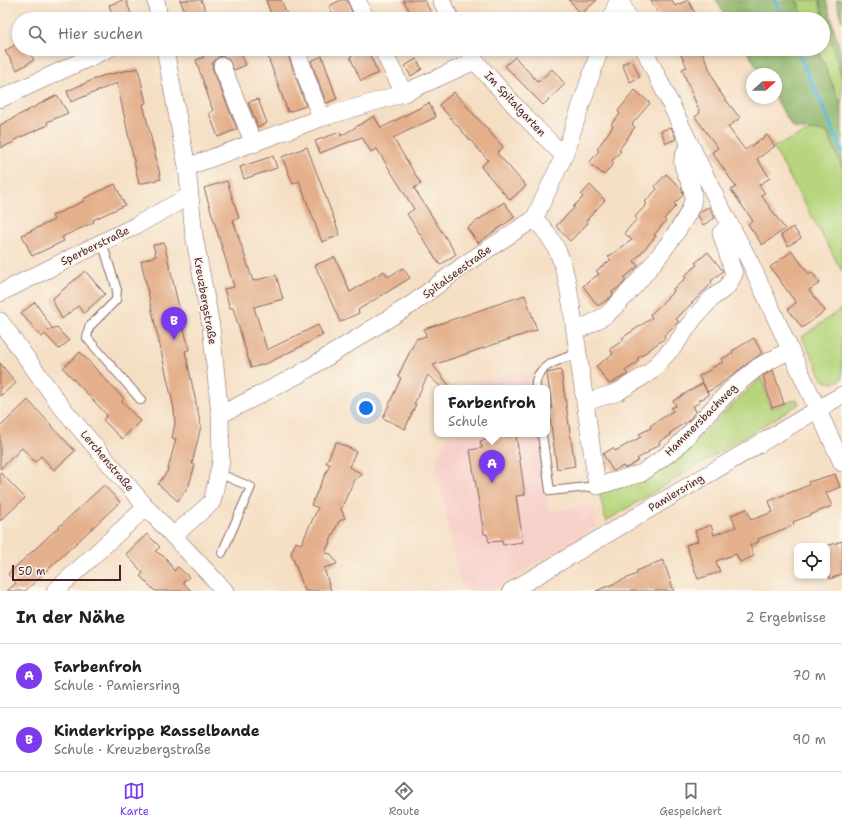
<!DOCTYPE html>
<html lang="de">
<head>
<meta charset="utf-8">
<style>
  body { margin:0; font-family:"Shantell Sans",sans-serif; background:#f6f6f6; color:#202124 }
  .controls { position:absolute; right:12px; bottom:12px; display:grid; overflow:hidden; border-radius:8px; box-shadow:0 2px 6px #0003 }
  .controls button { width:36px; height:36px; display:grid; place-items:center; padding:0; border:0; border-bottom:1px solid #e0e0e0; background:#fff; color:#202124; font:20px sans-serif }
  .compass { position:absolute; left:746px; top:68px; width:36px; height:36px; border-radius:50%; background:#fff; box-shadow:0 2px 6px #0003; rotate:68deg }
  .scale { position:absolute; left:12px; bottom:10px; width:109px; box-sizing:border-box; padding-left:4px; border:2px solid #4a1f2b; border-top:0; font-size:11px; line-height:14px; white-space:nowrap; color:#4a1f2b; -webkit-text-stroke:3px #fbf7ec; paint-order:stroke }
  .you { position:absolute; left:366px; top:408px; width:14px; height:14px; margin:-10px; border:3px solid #fff; border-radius:50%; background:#1a73e8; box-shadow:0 0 0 6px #1a73e833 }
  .badge { display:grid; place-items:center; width:26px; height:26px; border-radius:50%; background:#7c3aed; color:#fff; font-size:13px; font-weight:700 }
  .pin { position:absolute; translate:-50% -33px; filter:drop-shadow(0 1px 2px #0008) }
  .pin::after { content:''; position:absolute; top:21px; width:14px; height:12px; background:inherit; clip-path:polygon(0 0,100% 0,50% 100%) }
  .popup { position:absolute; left:434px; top:385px; width:116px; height:52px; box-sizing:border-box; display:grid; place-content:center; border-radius:8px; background:#fff; filter:drop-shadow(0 1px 3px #0005); font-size:13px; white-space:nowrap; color:#757577 }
  .popup b { font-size:15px; color:#202124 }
  .popup::after { content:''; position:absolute; left:50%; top:100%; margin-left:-8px; border:8px solid transparent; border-top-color:#fff }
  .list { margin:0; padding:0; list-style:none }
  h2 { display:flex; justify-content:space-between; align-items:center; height:52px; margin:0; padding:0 16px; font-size:17px }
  h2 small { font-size:13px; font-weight:400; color:#757577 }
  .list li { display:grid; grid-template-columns:26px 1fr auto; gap:12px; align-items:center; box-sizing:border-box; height:64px; padding:0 16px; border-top:1px solid #e0e0e0 }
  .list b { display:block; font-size:15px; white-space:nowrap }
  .list p { margin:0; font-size:13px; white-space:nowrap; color:#757577 }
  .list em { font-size:13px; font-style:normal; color:#757577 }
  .icon { flex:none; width:22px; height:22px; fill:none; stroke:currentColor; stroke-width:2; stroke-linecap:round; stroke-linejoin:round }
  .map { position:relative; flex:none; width:842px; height:591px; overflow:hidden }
  .search { position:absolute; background:#fff; box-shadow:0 2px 6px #0003; left:12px; right:12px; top:12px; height:44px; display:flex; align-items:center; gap:10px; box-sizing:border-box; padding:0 14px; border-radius:22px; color:#757577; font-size:15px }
  .sheet { height:180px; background:#fff }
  nav { display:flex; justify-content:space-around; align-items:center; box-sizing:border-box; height:56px; border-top:1px solid #e0e0e0; background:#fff; font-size:11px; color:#757577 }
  nav a { display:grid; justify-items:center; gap:2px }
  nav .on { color:#7c3aed }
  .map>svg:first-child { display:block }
  .built { fill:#f7d0ca }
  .green { fill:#b6d57d; stroke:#807a54 }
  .forest { fill:#90b66c; stroke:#6d6a4c }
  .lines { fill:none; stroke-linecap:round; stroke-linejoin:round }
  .stream { stroke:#49afc8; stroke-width:4.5 }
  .building { fill:#e4b08c }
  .service-casing { stroke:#866261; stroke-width:10 }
  .minor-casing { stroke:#866261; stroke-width:18 }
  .service { stroke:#fff; stroke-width:8 }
  .minor { stroke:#fff; stroke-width:17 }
  .labels { text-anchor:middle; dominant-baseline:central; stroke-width:3.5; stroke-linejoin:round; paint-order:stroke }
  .street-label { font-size:11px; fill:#4a1f2b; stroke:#fbf7ec }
</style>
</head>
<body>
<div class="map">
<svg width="842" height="591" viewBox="0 0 842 591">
  <rect width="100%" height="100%" fill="#fbf7ec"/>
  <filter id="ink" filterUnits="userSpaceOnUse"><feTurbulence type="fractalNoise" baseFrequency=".025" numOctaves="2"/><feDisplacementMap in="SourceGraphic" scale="8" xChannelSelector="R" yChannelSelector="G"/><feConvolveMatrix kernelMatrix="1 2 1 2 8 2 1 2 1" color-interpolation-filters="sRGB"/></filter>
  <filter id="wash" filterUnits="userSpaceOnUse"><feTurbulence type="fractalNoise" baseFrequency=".012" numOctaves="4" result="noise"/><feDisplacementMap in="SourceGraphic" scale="16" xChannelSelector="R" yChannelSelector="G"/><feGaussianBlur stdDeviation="0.9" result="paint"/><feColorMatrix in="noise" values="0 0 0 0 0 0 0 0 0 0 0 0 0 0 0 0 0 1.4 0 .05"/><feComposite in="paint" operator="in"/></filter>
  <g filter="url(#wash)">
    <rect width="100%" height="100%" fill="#f5dfc4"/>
    <path class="built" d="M516,372L532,376L533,388H473L476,382Z
      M450,434H539L548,511L594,505L597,526L491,591H469L460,586L436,462Z"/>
    <path class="green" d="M797,0H819L842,78V107L818,49H823V19H805Z
      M812,130L827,132L842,167V271L773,147Z
      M842,308V379L834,383L824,381L802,337Z
      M761,377L771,409L797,399L799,404L606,521L599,491L671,460L693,444Z"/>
    <path class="forest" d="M716,0H796L805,19H727Z
      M819,0H826L842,58V78Z
      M836,0H842V22Z
      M746,49H817L842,107V167L827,132L793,128L775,98L776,74H761Z"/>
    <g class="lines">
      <path class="stream" d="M775,0L783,19
        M797,49L842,151"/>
    </g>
    <g id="blocks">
      <path class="building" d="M123,0H126L133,19H114L109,5Z
        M180,0H201L209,19H188Z
        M266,0H281L289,19H273Z
        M341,0H347L355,19H335L329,6Z
        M403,0H424L435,19H414Z
        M569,0H597L581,14Z
        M651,0H672L675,6L688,0L698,19H661Z
        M19,42V49H27L34,60L17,70L5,51Z
        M200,49H239L246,65L234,70L228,58L223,56L218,57L212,64L213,70L237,129L218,137L209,113L213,111L196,60L204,57Z
        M265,49H286L306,106L288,112Z
        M349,49H367L378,73L361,81L350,57L352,56Z
        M678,49H701L719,91L740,118L728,127L745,150L767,135L775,146L757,159L770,178L759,185L765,193L761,195L785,229L762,245L748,224L753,221L731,190L736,187L712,152L718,148L695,117L700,113L682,69L687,67Z
        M322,56L337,99L326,103L311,61Z
        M515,57L538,82L552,69L565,84L543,105L505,66Z
        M416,59L422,69L411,76L405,66Z
        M632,60L640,77L630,82L622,64Z
        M138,68L146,103L143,104L161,179L139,184L117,83L71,102L67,91L102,76Z
        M635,90L650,103L632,124L635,127L619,150L621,151L612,161L614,163L604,175L589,163L599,151L597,149L613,126L611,124L620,114L618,111Z
        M454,92L503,147L497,153L526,186L510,200L481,167L488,160L439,105Z
        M57,95L68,113L47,122L48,125L14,140L15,142L0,148V125Z
        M258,99L267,123L258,127L248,102Z
        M429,103L436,117L393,138L421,184L414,188L456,254L440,265L407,214L414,209L377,149L371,152L362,137L320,153L315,141L340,132L341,136L374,116L381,128Z
        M671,127L676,139L666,143L661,131Z
        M307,147L340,235L322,242L299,181L293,184L282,157Z
        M273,156L277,168L244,179L240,167Z
        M666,174L682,189L683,195L674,204L676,206L664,219L666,221L654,235L656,236L634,261L638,266L624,278L626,280L622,285L612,292L613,294L611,297L598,306L583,286L599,274L596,271L611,260L608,257L632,240L624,233L637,219L635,217L647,204L645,202L657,189L655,186Z
        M227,181L239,218L233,220L253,281L276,275L283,299L254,307L267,350L318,325L323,335L268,363L251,368L233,308H230L224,289L234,287L204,188Z
        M115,184L125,205L93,220L94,222L62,237L64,241L32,256L22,235L54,220L52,216L84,201L83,199Z
        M590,185L605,200L586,221L588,223L570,241L556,226L574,208L573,207L583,197L581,195Z
        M504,202L515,217L478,243L467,228Z
        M709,207L715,218L703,225L698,215L699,212Z
        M793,227L801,238L788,246L781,235Z
        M164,243L189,350L185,351L201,426L192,464L195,465L189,485L178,501L158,484L167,472L176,439L172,438L175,423L174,409L141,261L156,256L153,245Z
        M792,251L809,274L812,272L820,283L809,290L825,311L802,328L788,309L796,303L770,267Z
        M708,252L723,271L711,281L712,283L676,319L679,322L664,335L665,338L637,359L639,361L625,371L628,374L609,384L596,366L613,354L610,349L624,340L622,338L652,318L650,315L674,291L673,289L686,278L684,276L697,265L695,263Z
        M335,257L350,292L384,271L388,277L403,268L410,278L358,310L359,313L340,322L315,265Z
        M85,271L105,294L84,313L78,306L62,319L52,299Z
        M525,295L537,330L433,365L451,388H442L428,375L414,404H416L405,429L383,418L401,378L398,376L416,339L426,336L424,329Z
        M35,302L52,328L48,331L56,327L69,341L59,349L45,334L42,337L21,313Z
        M754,338L762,353L720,384V385L707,392L699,376L712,369L711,368L723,362L721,359L733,353L732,351Z
        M80,352L124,399L122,401L140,421L122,439L103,420L107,415L63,368Z
        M0,363L16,383L0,396Z
        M561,370L575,466L557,469L549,410L552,409L547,373Z
        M773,370L784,404L772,408L763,376Z
        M703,383L709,395L698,401L699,403L693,406L696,411L689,420L670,433L671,435L659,442L660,444L648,451L649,452L637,459L638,461L628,467L624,468L623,466L613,471L603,454L613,448L615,451L641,437L639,434L651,428L650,426L673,411L671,408L676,406L673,401Z
        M28,400L75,451L54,470L41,456L35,462L22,448L0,469V427Z
        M516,435L525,495L516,496L523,542L503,545L502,541L489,542L487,534H484L470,450L482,448L480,441Z
        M336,442L356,451L349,467L363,474L354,480L341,509L345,518L339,521L325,553L331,554L337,564L324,568L331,591H305L291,553L296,542L301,544L318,508L311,505L330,464L326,463Z
        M0,472L25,498L0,521Z
        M835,474L840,487L826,493L832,506L793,522L794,525L758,539L759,542L750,545L754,556L740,562L736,554L716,561L720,572L698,579L686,545L698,541L695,531L711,525L714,535L736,527L731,515L747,509L751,520L773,512L769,501L809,485L808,482Z
        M104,485L120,502L25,591H7L16,583L8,574Z
        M147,534L160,547L155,551L166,558L174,571L178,567L189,577L183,582L191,591H155L140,576L143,573L126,554Z
        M842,541V574L830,579L827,571V546Z
        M663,560L674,591H596L637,574L636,571Z"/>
    </g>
  </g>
  <g filter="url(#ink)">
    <use href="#blocks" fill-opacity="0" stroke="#866261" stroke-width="1"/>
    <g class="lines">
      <g class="service-casing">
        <path id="service" d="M102,242L117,290L116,300L89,327L87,338L141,400
          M536,388C533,365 561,360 578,353
          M542,434L550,491L597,486
          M218,473L251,487L222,553"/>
      </g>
      <g class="minor-casing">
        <path id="minor" d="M156,0L159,19
          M357,0L366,19
          M441,0L451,19
          M620,0L629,19
          M611,19L618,0
          M165,49L187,167L194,235L211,326L220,415L221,462L212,502L173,536
          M296,49L321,118
          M382,49L404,93
          M468,49L475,61L525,117L564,156
          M644,49L718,202L750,262L842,463
          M222,66L254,144
          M0,99L108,49
          M690,145C671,167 695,177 693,199C691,222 626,298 607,314C598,321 585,326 575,332L597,486L642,473L675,449L730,390L758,367L790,350
          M187,167L321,118L404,93L475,61
          M534,219C567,248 569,291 575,332
          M0,293L137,225L189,196
          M0,321L60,405L146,507L225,591
          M585,402L618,392L650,372L675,345L694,318L712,298L727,287L734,274L721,233L730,224
          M220,415L298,375L412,304L465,264L534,219L564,156L600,49
          M55,591L146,507
          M511,591L842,395"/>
      </g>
      <use href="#service" class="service"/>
      <use href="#minor" class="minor"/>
    </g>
  </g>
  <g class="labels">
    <g class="street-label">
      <text transform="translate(515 104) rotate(47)">Im Spitalgarten</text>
      <text transform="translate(95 246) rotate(-26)">Sperberstraße</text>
      <text transform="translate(457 272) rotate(-36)">Spitalseestraße</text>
      <text transform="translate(205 301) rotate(80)">Kreuzbergstraße</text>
      <text transform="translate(701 420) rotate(-45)">Hammersbachweg</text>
      <text transform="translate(107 461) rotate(50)">Lerchenstraße</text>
      <text transform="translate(676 493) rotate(-31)">Pamiersring</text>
    </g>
  </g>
</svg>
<div class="controls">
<button><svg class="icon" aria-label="locate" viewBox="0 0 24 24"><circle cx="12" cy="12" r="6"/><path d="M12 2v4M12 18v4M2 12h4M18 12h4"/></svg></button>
</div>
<svg class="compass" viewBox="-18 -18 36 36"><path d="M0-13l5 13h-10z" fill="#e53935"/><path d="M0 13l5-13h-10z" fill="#757577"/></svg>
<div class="scale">50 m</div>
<div class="you"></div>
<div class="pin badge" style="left:492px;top:483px">A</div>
<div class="popup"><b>Farbenfroh</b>Schule</div>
<div class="pin badge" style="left:174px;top:340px">B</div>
<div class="search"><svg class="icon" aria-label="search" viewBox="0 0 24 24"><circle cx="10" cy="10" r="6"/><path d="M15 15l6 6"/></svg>Hier suchen</div>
</div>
<section class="sheet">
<h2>In der Nähe<small>2 Ergebnisse</small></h2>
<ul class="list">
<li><span class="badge">A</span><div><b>Farbenfroh</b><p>Schule · Pamiersring</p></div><em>70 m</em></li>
<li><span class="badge">B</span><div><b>Kinderkrippe Rasselbande</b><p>Schule · Kreuzbergstraße</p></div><em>90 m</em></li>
</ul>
</section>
<nav>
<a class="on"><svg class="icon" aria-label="map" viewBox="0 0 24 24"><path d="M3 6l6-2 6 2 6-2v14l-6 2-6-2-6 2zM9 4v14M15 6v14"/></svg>Karte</a>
<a><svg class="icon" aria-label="directions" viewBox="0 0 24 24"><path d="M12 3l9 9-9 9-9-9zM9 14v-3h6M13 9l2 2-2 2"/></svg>Route</a>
<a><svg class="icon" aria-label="saved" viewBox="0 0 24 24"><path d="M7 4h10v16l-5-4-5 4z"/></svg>Gespeichert</a>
</nav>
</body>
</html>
